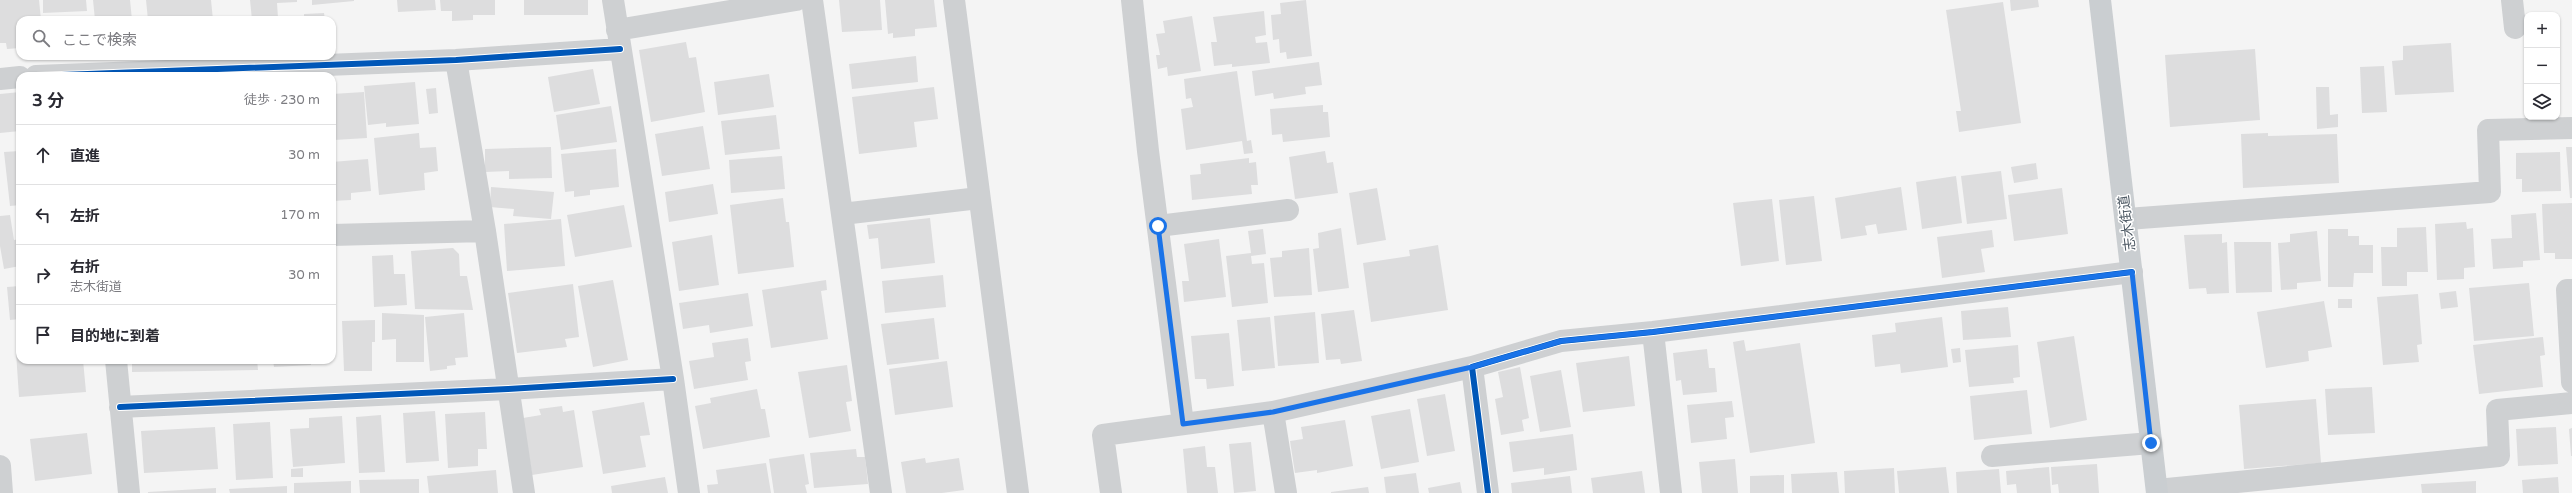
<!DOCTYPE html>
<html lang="ja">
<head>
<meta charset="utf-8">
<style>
  body { margin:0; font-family:"Varela Round","Noto Sans JP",sans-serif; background:#f2f2f3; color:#2b2b33 }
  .controls { position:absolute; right:12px; top:12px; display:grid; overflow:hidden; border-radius:8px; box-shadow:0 1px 3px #0004 }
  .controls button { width:36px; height:36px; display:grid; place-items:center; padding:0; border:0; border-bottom:1px solid #e1e1e2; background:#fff; color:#2b2b33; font:20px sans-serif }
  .stop { position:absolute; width:12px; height:12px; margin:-9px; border:3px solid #1a73e8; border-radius:50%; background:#fff }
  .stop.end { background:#1a73e8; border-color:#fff; box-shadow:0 1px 4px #0008 }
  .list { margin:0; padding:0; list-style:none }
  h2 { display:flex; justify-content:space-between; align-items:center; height:52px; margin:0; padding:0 16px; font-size:17px }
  h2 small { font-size:13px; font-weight:400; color:#7c7c81 }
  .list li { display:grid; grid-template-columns:26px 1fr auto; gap:12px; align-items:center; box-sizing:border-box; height:60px; padding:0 16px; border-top:1px solid #e1e1e2 }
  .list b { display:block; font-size:15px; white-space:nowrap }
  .list p { margin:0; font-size:13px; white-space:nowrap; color:#7c7c81 }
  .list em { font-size:13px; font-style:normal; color:#7c7c81 }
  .icon { flex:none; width:22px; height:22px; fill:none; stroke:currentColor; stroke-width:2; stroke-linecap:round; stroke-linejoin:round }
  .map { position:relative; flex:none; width:2572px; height:493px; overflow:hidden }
  .search { position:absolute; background:#fff; box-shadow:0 1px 3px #0004; left:16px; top:16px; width:320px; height:44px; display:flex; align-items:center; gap:10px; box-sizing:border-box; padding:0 14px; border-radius:12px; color:#7c7c81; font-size:15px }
  .panel { position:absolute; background:#fff; box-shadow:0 1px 3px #0004; left:16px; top:72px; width:320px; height:292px; border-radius:12px }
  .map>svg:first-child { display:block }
  .building { fill:#ddddde }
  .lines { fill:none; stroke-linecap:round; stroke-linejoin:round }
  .minor { stroke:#ced0d2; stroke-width:22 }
  .major { stroke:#caced1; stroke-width:22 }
  .cycleway-casing { stroke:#fff; stroke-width:8 }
  .cycleway { stroke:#0057b8; stroke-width:6 }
  .route { stroke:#1a73e8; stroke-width:5 }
  .labels { text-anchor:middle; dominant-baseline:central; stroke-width:3; stroke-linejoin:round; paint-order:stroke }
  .street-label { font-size:14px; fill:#4a5661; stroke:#fff }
</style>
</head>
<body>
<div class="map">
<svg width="2572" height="493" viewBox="0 0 2572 493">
  <rect width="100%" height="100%" fill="#f4f4f4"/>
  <path class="building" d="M0,0H39L41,20H20V48L7,49L6,43H0Z
    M43,0H86L87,11L43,13Z
    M93,0H130L132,20H95Z
    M146,0H211L213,20H148Z
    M250,0H297V2L277,3L278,18L252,20Z
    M312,0H354V1L312,5Z
    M397,0H435L436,10L398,12Z
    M440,0H495V15H473V20L452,21V11H441Z
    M524,0H588V15H524Z
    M839,0H880L882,30L842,32Z
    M885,0H934L937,27L915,29V36L893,38V33L888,34Z
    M1306,0L1312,56L1287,59L1286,52L1280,53L1279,39L1273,40L1271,15L1281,14L1280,3Z
    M2010,0H2038L2039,7L2011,11Z
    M2003,2L2021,123L1959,132L1956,111H1961L1946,10Z
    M1264,11L1266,35L1255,37L1256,43L1267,42L1270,63L1232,67V64L1214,66L1211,42H1217L1213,17Z
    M324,13L325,20H304V14Z
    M1192,16L1201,71L1168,76L1167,67L1158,69L1156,55H1160L1156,34L1165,33L1163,21Z
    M686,42L689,58L696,57L705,112L651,122L639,50Z
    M2451,43L2454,92L2395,95L2392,61L2403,60V46Z
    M2255,49L2260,120L2170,127L2165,55Z
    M916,56L918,82L852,89L849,64Z
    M1319,62L1322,85L1305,87L1306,94L1274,99L1273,93L1255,96L1252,71Z
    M2384,66L2387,112L2362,113L2360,67Z
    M593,69L600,104L554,112L548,77Z
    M1237,71L1247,141L1251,140L1253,153L1244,154L1242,141L1186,150L1181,109L1193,107L1191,98L1186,99L1184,79Z
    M769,74L774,107L718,115L714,82Z
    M415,82L419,124L386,127V123L368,125L364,86Z
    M934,87L938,119L914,122L917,147L859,154L852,97Z
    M2316,87H2329L2330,115L2338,114V127L2317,129Z
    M436,88L438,113L429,114L426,89Z
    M20,92V131L0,133V94Z
    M364,92L367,138L334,140L332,94Z
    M1323,105V112H1328L1330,137L1283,142L1282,134L1272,135L1270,109Z
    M611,106L617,142L561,150L556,115Z
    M776,115L780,149L725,155L721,121Z
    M703,126L710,169L662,176L655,134Z
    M419,133L420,148L436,147L438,171L424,173L425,190L379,195L374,138Z
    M2268,133V136L2337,134L2339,183L2243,188L2241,134Z
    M551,147L552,178L509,179V171L485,172V149Z
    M2566,147H2572V198H2570Z
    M616,149L619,187L590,190V195L574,197V191L565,192L561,154Z
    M20,151V205L10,206L4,152Z
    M1325,151L1327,163L1333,162L1338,193L1295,199L1289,157Z
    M2560,152L2561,191L2522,192V179H2516V153Z
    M782,156L785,189L731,193L729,160Z
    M1249,158V163L1256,162L1258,185H1251L1252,194L1192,200L1190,175L1201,174L1200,164Z
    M368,159L371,191L351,193V200L332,201V162Z
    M2036,163L2038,179L2014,183L2011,167Z
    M2001,171L2007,219L1967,224L1961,176Z
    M1956,176L1962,223L1922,229L1916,182Z
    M713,184L718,214L669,222L665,192Z
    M491,187L554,192L551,219L513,216L514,209L490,207Z
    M1901,187L1907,230L1878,234L1876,224L1865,226L1867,235L1841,239L1835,198Z
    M1377,188L1386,240L1357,245L1349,193Z
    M2062,188L2068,234L2014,241L2008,195Z
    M1814,196L1822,261L1786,265L1779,200Z
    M783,198L786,222H789L794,267L738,274L730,205Z
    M1772,199L1779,261L1741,266L1733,203Z
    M2572,203V259H2555V253H2544L2542,204Z
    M624,205L632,247L575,257L567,215Z
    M2536,213L2540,260L2523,261V267L2493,269L2491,239L2512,238L2511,215Z
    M10,215L14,240L20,239V266L4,269L0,246V216Z
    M930,218L935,263L881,269L878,238L869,239L867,225Z
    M561,219L565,266L507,271L504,224Z
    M2466,222L2467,229L2473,228L2475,267L2464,268V279L2437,280L2435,224Z
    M2426,227L2428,272H2407V286H2382L2381,247H2397V228Z
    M1341,228L1349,288L1318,292L1313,249L1319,248L1318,233Z
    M1263,229L1266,254L1251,256L1252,264L1264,263L1268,303L1232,307L1226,256L1251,253L1248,231Z
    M2328,229H2348V236H2359V245H2373V273H2354L2353,287H2328Z
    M1992,230L1994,247L1981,249L1985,272L1942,278L1937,237Z
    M2317,231L2321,281L2297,283V289L2281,290L2278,243L2290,242V234Z
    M2222,234V243L2227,242L2229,293L2207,294L2206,288L2189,289L2184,235Z
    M712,235L719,285L679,291L672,242Z
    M1219,239L1226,297L1184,302L1182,281H1189L1184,244Z
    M2234,242H2271L2272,292L2236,293Z
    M1438,245L1448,310L1371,322L1363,263L1410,256L1409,250Z
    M453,248L459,254L460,276H467L473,310L415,309L411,251Z
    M1309,248L1312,295L1274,297L1270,258L1282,257V251Z
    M393,255L394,274H405L407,305L374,307L372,256Z
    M943,275L946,307L885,313L882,281Z
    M613,280L628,360L593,367L578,286Z
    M826,280L827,290L821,291L828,339L771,348L762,290Z
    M2529,283L2534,336L2474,341L2469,288Z
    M573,284L579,337L565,339L567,347L517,353L508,293Z
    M20,286V319L10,320L7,287Z
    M2456,291L2458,307L2441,309L2439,293Z
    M748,293L753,326L710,333L709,325L683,329L679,303Z
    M2418,294L2422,344L2417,345L2419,362L2383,365L2377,297Z
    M2338,299H2352V308H2338Z
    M2324,301L2332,347L2308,351L2309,361L2266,368L2257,312Z
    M2008,307L2011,337L1963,340L1961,311Z
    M1354,310L1362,361L1341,364L1340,359L1326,360L1321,314Z
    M1315,312L1319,363L1278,366L1274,316Z
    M382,313L424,315V362H396V339L382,340Z
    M464,313L468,357L455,358L456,365L447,366V369L430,371L425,317Z
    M1270,317L1275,368L1242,371L1237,320Z
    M1942,317L1948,367L1901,373L1900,364L1875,367L1872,335L1896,332L1895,323Z
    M934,318L939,359L887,365L881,324Z
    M375,320V342H372V371H344L342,321Z
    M1229,333L1234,386L1207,389L1206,379H1195L1191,336Z
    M2074,336L2087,420L2050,428L2037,342Z
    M2543,337L2545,355L2540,356L2543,387L2479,394L2473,345Z
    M748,338L751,361L745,362L748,380L694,389L689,361L714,357L712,343Z
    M1744,340L1746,351L1800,343L1815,443L1750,453L1733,342Z
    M2018,345L2020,377L2013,378L2014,383L1969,387L1965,350Z
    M1960,348L1961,362L1953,363L1951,349Z
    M1707,349L1709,368H1715L1717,392L1683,395L1681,380L1676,381L1673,353Z
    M16,352H20V360H83L86,392L19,397Z
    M1629,356L1635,406L1583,412L1576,363Z
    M132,360H204V371L132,372Z
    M204,360H257L258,370L204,371Z
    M273,360H311V365L274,367Z
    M947,361L953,407L895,415L889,369Z
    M847,365L852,401L846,402L851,431L809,438L798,372Z
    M1520,367L1529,418L1522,420L1524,431L1501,435L1495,399L1503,397L1498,372Z
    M1561,370L1571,427L1540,432L1530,376Z
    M2372,387L2375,433L2328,435L2325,389Z
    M757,389L761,409H765L770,437L703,449L695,406L711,403L710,398Z
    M2027,390L2032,434L1974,440L1970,396Z
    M1445,394L1455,451L1427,456L1417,399Z
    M2316,399L2321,463L2244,469L2239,405Z
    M1732,401L1734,417L1725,418L1727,439L1691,443L1687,405Z
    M644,402L650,435L640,436L646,467L603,474L592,411Z
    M562,406L563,412L574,410L583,467L532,475L523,418L541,415L539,409Z
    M1410,409L1419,462L1381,469L1371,416Z
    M435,411L439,461L406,463L403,413Z
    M485,412L487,449H478V466L448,468L445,414Z
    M381,415L385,472L359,473L356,417Z
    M342,416L345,463L293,467L290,429L309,428V418Z
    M1345,420L1353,466L1317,473V470L1295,473L1290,441L1303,439L1301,427Z
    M270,422L273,478L236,480L233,424Z
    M215,427L218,469L144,473L141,431Z
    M2556,427L2558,464L2518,466L2516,429Z
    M2572,428V456H2571L2569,429Z
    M87,433L92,474L35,481L30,439Z
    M1573,434L1577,470L1544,475V468L1513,472L1509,442Z
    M1251,442L1256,491L1234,493L1229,444Z
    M1205,446L1207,467H1215L1218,493H1187L1183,449Z
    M856,449L857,457H865L868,484L814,488L810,453Z
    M804,454L809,484L805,485L807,493H774L769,459Z
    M925,458L926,463L959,458L964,490L942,493H906L901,462Z
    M1735,459L1738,493H1702L1699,462Z
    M766,463L771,493H708L707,485L718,484L716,470Z
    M2097,464L2099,493H2059L2058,484L2052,485L2051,467Z
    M1946,467L1949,493H1899L1897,471Z
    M2049,467L2051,493H2017L2016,484L2007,485L2006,471Z
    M303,468V477H291V469Z
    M1894,468L1895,493H1845L1844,471Z
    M1999,469L2001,493H1957L1956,472Z
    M496,470L498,493H429L427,476Z
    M1642,471L1645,493H1593L1591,478Z
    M1837,472L1839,493H1792L1791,474Z
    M1416,473L1419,493H1386L1384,477Z
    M1784,475V493H1750V476Z
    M1570,476L1572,493H1512L1511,483Z
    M665,477L668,493H612L611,486Z
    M2558,477L2559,493H2523L2522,480Z
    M419,479V493H360L359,480Z
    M351,481V493H294V483Z
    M2476,481V493H2422L2421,484Z
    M1460,482L1462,493H1429L1428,488Z
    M287,486V493H230L229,489Z
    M1368,487L1369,493H1331V492Z
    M216,488V493H148V492Z"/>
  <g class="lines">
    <path class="minor" d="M613,0L673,379L689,493
      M812,0L881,493
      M954,0L1018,493
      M1132,0L1148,151L1183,424
      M2512,0L2515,28
      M617,30L796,0
      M456,60L485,231L524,493
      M36,76L456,60L620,49
      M0,79L20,77
      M842,214L979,198
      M2127,219L2490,192L2488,130L2572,128
      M1158,226L1288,210
      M332,235L485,231
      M2572,290H2567L2572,382
      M1653,332L1671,493
      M116,360L129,493
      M120,407L508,389L673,379
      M1992,456L2151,443
      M0,466L2,493
      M2157,490L2499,456L2497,410L2572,403
      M1111,493L1103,435L1273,412
      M1286,493L1273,412L1472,367
      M1488,493L1472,367L1561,341L1653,332L2132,272"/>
    <path class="major" d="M2100,0L2157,493"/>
    <g class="cycleway-casing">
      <path id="cycleway" d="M36,76L456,60L620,49
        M120,407L508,389L673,379
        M1488,493L1472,367L1561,341L1653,332L2132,272"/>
    </g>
    <use href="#cycleway" class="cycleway"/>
  </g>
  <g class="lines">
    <path class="route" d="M1158,226L1183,424L1273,412L1472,367L1561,341L1653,332L2132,272L2151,443"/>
  </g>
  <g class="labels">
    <g class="street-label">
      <text transform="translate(2127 223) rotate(-97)">志木街道</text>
    </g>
  </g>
</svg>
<div class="controls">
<button>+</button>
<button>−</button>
<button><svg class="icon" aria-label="layers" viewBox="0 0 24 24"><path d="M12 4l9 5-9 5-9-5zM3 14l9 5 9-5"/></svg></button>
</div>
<div class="stop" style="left:1158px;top:226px"></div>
<div class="stop end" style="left:2151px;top:443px"></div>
<div class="search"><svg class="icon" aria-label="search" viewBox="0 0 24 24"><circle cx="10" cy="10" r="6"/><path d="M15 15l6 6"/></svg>ここで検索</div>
<section class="panel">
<h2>3 分<small>徒歩 · 230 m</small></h2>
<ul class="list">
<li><svg class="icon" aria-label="ahead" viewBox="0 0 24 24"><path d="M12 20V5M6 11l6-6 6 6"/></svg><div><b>直進</b></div><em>30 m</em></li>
<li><svg class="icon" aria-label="left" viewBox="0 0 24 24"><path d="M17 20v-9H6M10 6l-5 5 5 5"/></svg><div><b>左折</b></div><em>170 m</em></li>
<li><svg class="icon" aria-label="right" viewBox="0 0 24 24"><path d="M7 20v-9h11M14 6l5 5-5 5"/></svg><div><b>右折</b><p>志木街道</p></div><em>30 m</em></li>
<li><svg class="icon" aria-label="arrive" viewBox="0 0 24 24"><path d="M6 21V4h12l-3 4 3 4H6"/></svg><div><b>目的地に到着</b></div></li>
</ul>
</section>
</div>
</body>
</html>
